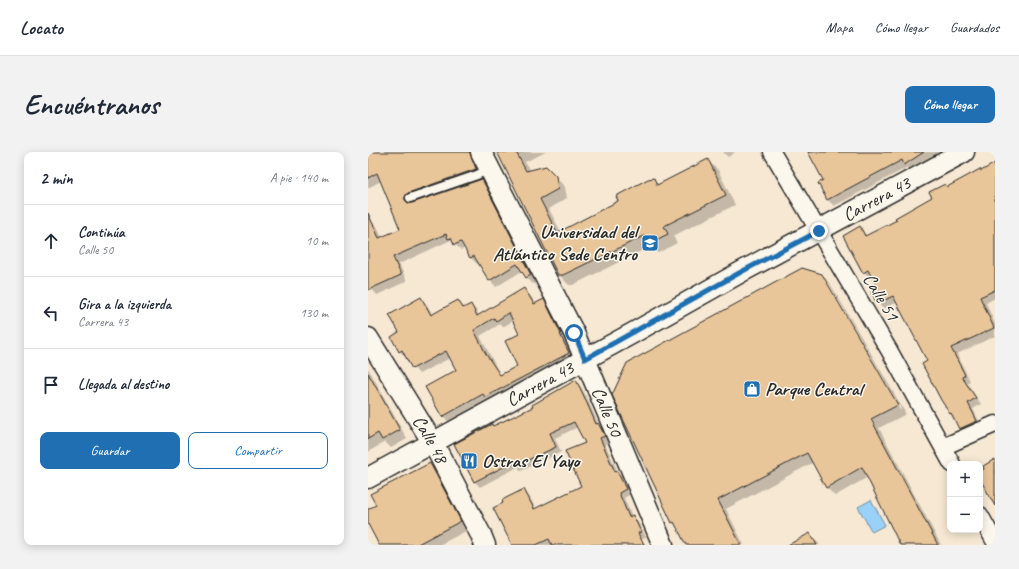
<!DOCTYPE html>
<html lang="es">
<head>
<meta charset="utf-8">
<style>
  body { margin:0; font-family:Caveat,sans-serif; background:#f2f2f3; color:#1f2937 }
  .controls { position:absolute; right:12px; bottom:12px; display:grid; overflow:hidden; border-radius:8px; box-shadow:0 2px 10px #0003 }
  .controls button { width:36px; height:36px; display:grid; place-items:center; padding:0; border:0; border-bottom:1px solid #e0e1e3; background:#fff; color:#1f2937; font:20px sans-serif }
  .stop { position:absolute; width:12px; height:12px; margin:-9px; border:3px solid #1f6fb2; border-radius:50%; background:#fff }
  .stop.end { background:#1f6fb2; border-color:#fff; box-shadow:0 1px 4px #0008 }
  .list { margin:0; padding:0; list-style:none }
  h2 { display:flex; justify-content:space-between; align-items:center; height:52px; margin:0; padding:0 16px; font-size:17px }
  h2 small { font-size:13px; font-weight:400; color:#747a83 }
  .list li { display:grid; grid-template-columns:26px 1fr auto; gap:12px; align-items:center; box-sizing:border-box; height:72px; padding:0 16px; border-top:1px solid #e0e1e3 }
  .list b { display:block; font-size:15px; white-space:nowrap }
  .list p { margin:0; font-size:13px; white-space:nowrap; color:#747a83 }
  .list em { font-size:13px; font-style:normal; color:#747a83 }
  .actions { display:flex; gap:8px; padding:12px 16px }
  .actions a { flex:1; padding:9px 0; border:1px solid #1f6fb2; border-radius:8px; text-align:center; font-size:14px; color:#1f6fb2 }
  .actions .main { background:#1f6fb2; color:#fff }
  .icon { flex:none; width:22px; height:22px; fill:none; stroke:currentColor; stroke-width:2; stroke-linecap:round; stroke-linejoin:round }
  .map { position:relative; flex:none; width:627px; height:393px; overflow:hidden; border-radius:8px }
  header { display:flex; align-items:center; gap:24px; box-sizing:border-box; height:56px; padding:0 20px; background:#fff; border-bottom:1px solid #e0e1e3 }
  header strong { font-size:19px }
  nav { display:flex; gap:22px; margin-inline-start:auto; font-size:14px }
  .intro { display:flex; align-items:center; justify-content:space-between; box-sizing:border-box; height:96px; padding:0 24px }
  h1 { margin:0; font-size:28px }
  .button { padding:10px 18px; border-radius:8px; background:#1f6fb2; color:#fff; font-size:14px; font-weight:700 }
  main { display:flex; gap:24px; padding:0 24px }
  aside { flex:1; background:#fff; border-radius:8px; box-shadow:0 2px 10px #0003 }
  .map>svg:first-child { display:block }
  .water { fill:#99d1f8; stroke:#6d8fa6 }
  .shadow { fill:#0003; fill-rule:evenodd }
  .building { fill:#e9c59a; stroke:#2b2b2b; fill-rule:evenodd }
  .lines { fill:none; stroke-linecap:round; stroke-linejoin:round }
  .service-casing { stroke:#2b2b2b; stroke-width:11 }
  .minor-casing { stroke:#2b2b2b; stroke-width:19 }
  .tertiary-casing { stroke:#2b2b2b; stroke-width:23 }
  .service { stroke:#fbf7ec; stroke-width:8 }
  .minor { stroke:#fbf7ec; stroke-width:16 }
  .tertiary { stroke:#fbf7ec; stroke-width:20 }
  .route { stroke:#1f6fb2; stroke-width:5 }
  .labels { text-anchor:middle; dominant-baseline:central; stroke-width:3; stroke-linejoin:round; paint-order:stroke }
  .street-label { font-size:19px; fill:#2b2b2b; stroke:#fbf7ec }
  .poi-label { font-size:19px; font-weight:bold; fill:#2b2b2b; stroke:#fbf7ec; text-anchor:start }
</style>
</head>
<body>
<header>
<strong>Locato</strong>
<nav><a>Mapa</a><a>Cómo llegar</a><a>Guardados</a></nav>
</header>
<div class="intro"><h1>Encuéntranos</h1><a class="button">Cómo llegar</a></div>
<main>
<aside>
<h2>2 min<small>A pie · 140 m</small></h2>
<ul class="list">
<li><svg class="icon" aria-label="ahead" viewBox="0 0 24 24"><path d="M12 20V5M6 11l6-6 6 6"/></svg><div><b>Continúa</b><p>Calle 50</p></div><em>10 m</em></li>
<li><svg class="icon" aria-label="left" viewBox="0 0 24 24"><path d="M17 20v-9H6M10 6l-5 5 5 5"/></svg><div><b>Gira a la izquierda</b><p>Carrera 43</p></div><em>130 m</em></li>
<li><svg class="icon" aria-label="arrive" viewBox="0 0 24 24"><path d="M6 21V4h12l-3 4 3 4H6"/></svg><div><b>Llegada al destino</b></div></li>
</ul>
<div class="actions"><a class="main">Guardar</a><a>Compartir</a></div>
</aside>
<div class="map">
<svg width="627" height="393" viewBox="0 0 627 393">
  <rect width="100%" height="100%" fill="#f6e8d3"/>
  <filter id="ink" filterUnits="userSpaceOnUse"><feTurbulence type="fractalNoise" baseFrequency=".025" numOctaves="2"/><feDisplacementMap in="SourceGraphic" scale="8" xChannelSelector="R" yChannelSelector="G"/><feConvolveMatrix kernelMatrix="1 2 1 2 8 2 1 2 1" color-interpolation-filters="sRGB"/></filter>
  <g filter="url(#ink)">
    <path class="water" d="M503,348L517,373L504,380L490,355Z"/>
    <path class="shadow" d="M0,0H104L114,24L47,47L41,53L114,28L120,34L169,129L165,132L158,125L154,119L128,135L122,128L111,111L109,112L103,106L98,96L93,98L83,88L31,112L39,129L9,143L3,136L0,130V69L2,68L9,74L14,86L33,78L13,29L0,36Z
      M131,0H178L157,10L162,19L178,15L197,35L199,46L181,57L193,80L252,49L285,27L291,33L340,9L350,18L367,53L305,84L309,91L290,101L283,94L205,133H201L191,123Z
      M355,0H367L360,5Z
      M439,0H575L561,7L543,18L540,15L466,54L459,47L456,29L443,4Z
      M627,12V146L618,151L627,172V184L589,202L602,229L599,231L613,252L605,257L614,275L598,283L592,277L587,266L582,262L574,248L561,210L530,150L515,157L510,151L511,137L504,124L502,126L496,120L492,76L499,84L530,69L565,45L577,33L580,36Z
      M453,123L462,131L538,262L511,276L573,393H533L500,325L467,344L459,336L446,310L358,357L376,393H319L309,375L305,370ZM457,128H459L533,257L532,258Z
      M156,137L162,143L168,152L175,148L182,154L199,188L197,189L207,207L124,250L121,248L81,270L75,264L59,235L89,218L82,206L51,222L32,199V181L53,147L59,153L65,163L90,149L97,156L103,153L109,159L111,164ZM146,168L153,182L151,215L133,224L112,184L132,172L135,175Z
      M0,216L39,287L23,296L17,290L0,300Z
      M208,230L213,235L220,248L231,274L235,278L241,289L237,292L251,322L254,325L263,342L256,346L264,365L265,364L270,370L278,385L274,387L278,393H144L156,338L161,344L168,357L215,335L218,291L210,275L187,286L193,300L153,319L150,315L112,335L107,330L88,293L166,256Z
      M62,312L70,320L100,378L71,393H12L0,370V358L9,354Z
      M442,382L452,393H422Z"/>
    <path class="building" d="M0,0H102L108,17L40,41L37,45V48L41,51H44L114,27L163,123L158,126L149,112L121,129L106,104L102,106L93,90L86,93L83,86L80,87L78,82L25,105L33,123L0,138V61L11,86L32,77L9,21L0,26Z
      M129,0H148L158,19L178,14L188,24L190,37L172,47L189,81L250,49L248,44L280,27L286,26L289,33L340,7L358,43L296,74L300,82L280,92L276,84L195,123H190Z
      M440,0H556L536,13L534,8L459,48L450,31L455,28Z
      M627,11V138L612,145L626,176L583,196L597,223L594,225L608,246L600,251L609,269L591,277L583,261L582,262L573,248L554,212L559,209L525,144L509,152L503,140L510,137L500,118L495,121L475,84L492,74L497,84L529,68L527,66L564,45L561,40L577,32L579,35L612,17L613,19Z
      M434,116L454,122L530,253L503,267L570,393H532L494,315L458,336L439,301L350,348L373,393H318L306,370L304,371L255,267L244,243L259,211Z
      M156,136L166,152L176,147L193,182H192L201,201L117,245L115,242L74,265L57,235L88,218L78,199L44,217L34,198L31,200L23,185L31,180L21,163L53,145L63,163L90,148L95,156L103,152L109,164ZM141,161L151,182L137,189L149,214L132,223L118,202L106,178L126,166L128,169Z
      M0,221L32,278L14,288L10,281L0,287Z
      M208,228L215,242L228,272L230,271L237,284L232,286L247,320L249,319L258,337L251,341L261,365L265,363L273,380L270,381L276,393H184L181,387L168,393H144L125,356L135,351L134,348L156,337L166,357L213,334L197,299L217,291L206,270L182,281L188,295L147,314L145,310L106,330L86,292L124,272L125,274L165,255L164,253Z
      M627,307V354L612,327V319L616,317L615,314Z
      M62,311L93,369L48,393H11L0,372V357L8,353L2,342Z
      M442,381L449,393H420Z"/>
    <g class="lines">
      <g class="service-casing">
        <path id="service" d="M42,46L109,23L121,17"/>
      </g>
      <g class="minor-casing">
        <path id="minor" d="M404,0L521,198L584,312
          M575,295L627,272
          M612,363L627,390"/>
      </g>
      <g class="tertiary-casing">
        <g id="tertiary">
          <path id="s1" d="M113,0L206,181L295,393"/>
          <path id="s2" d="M0,186L65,291L113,383L117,393"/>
          <path id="s3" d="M0,326L265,181L373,120L596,0"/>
        </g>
      </g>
      <use href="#service" class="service"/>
      <use href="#minor" class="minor"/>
      <use href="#tertiary" class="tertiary"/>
    </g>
  </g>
  <g class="lines" filter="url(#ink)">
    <path class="route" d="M206,181L217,207L373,120L451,79"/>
  </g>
  <defs>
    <g id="university-square" transform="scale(0.9)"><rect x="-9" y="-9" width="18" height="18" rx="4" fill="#1f6fb2" stroke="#fbf7ec"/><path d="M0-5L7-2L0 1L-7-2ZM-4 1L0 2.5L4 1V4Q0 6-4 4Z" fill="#fff"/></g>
    <g id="shop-square" transform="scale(0.9)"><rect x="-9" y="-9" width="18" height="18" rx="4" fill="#1f6fb2" stroke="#fbf7ec"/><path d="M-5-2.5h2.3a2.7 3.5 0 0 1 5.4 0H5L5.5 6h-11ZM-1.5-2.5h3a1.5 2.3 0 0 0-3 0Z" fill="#fff"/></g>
    <g id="restaurant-square" transform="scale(0.9)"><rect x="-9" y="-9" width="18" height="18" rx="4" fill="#1f6fb2" stroke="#fbf7ec"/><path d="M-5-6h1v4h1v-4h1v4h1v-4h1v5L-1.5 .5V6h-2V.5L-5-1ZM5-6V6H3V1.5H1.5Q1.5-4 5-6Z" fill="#fff"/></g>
  </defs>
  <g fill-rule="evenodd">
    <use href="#university-square" x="282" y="91"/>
    <use href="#shop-square" x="384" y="237"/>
    <use href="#restaurant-square" x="101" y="309"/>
  </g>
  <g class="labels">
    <g class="street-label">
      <text stroke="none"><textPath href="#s3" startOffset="580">Carrera 43</textPath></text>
      <text transform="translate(513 145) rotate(59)">Calle 51</text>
      <text stroke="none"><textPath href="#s3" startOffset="196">Carrera 43</textPath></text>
      <text stroke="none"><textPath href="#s1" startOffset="289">Calle 50</textPath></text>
      <text stroke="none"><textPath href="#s2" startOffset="119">Calle 48</textPath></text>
    </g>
    <g class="poi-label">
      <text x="269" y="80" text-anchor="end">Universidad del<tspan x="269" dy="22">Atlántico Sede Centro</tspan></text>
      <text x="397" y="237">Parque Central</text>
      <text x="114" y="309">Ostras El Yayo</text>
    </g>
  </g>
</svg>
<div class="controls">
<button>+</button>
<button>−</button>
</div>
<div class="stop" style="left:206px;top:181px"></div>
<div class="stop end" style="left:451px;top:79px"></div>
</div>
</main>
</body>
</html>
